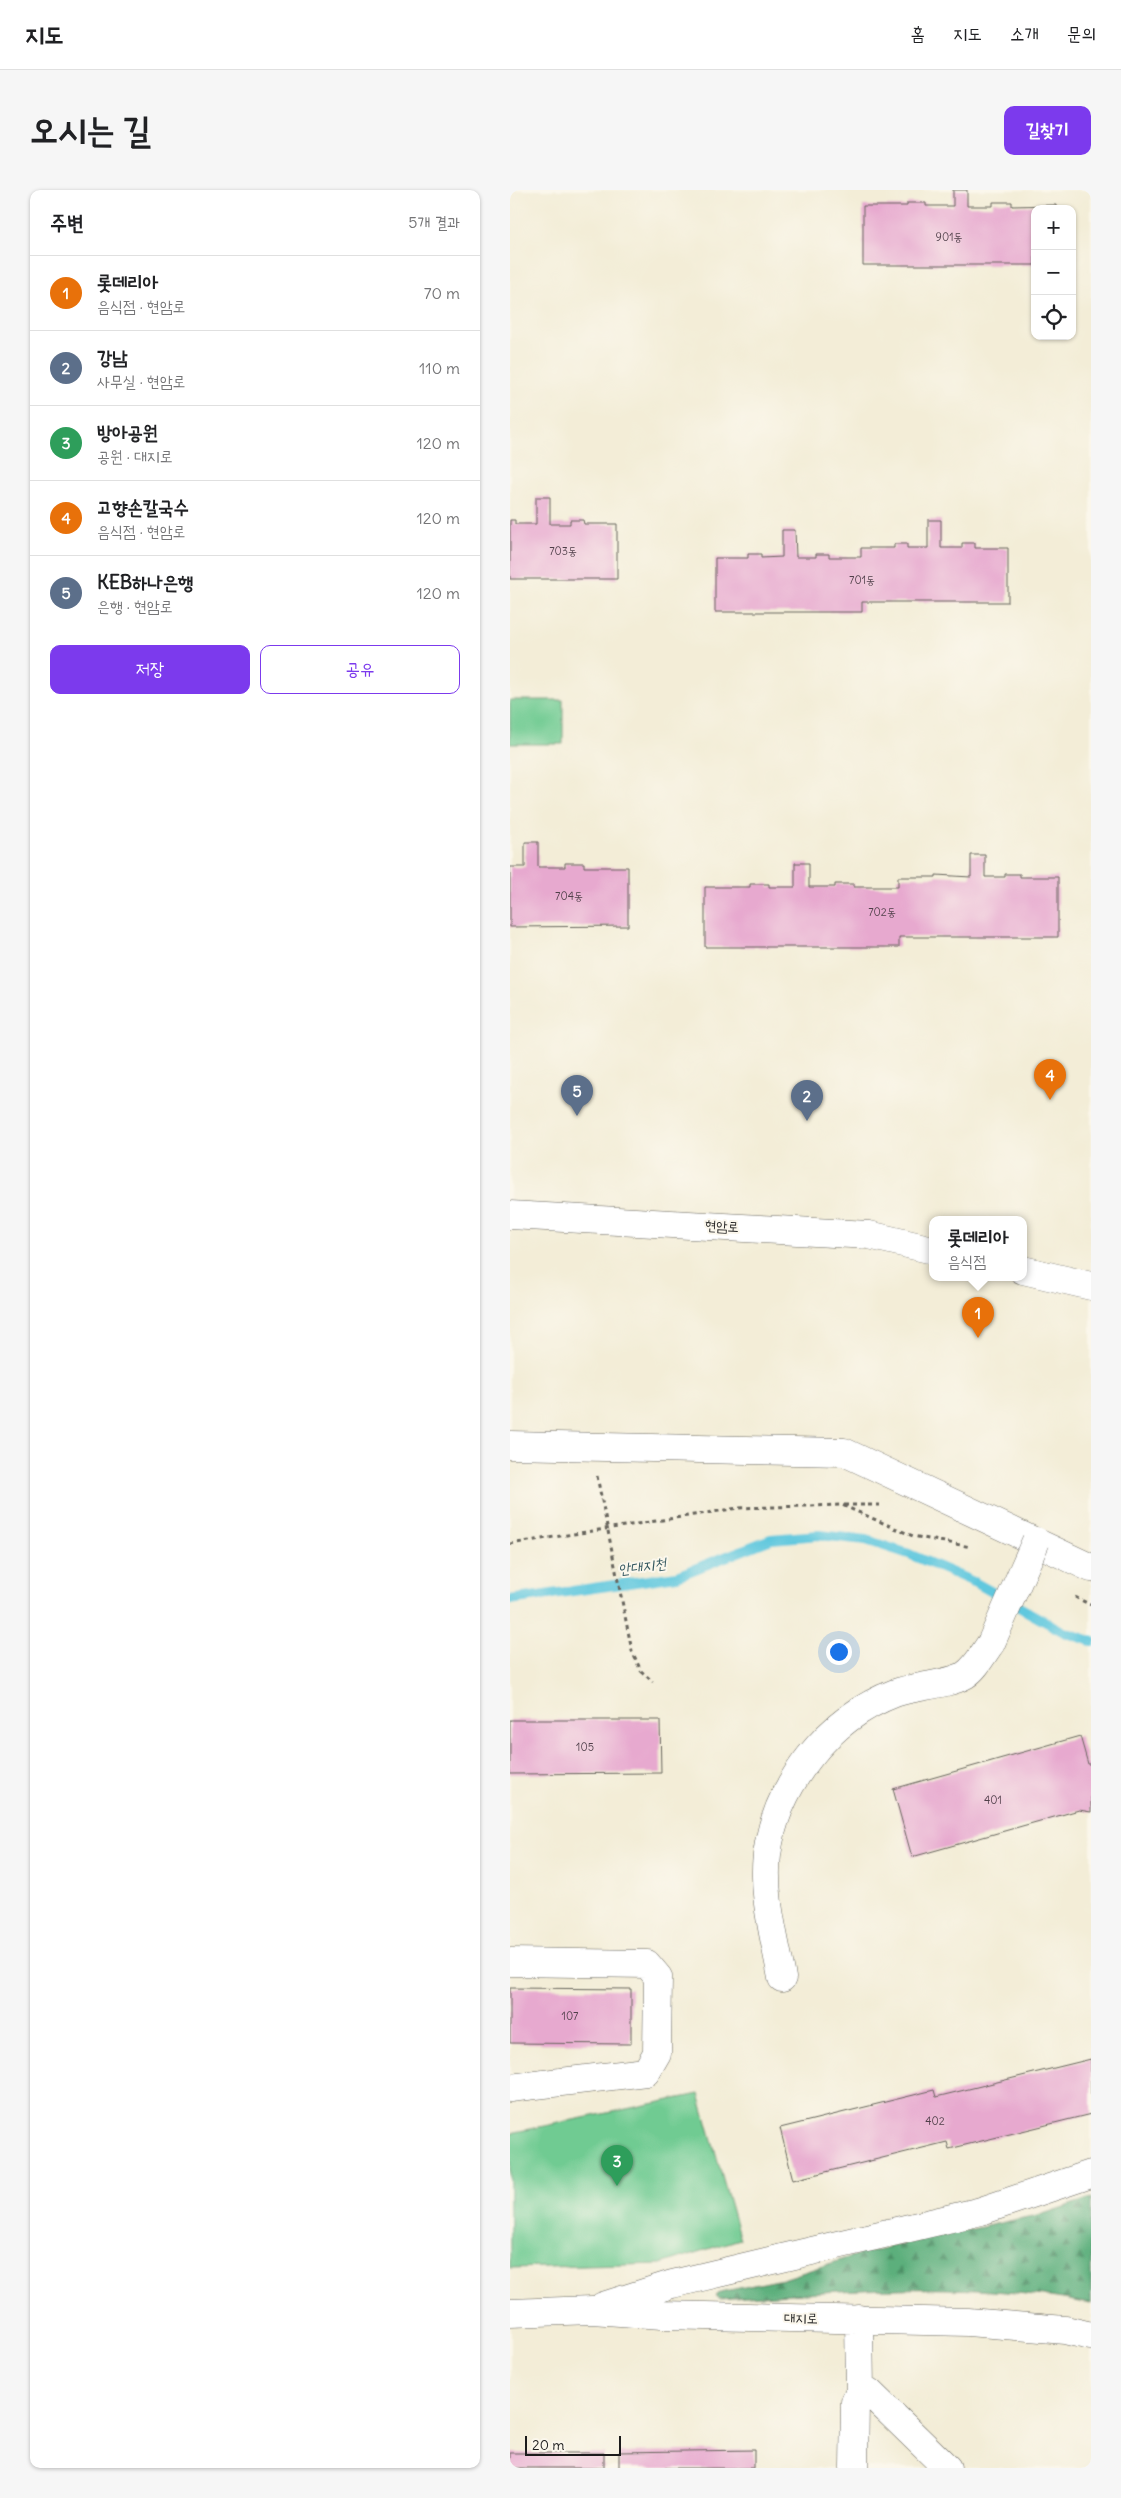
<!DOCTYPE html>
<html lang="ko">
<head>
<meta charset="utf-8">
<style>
  body { margin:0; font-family:Delius,"Poor Story",sans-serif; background:#f6f6f6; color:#202124 }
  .controls { position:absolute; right:15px; top:15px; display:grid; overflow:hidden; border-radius:10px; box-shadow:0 1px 4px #0004 }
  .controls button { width:45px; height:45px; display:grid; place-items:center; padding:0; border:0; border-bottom:1px solid #e0e0e0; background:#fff; color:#202124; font:25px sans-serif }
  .scale { position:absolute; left:15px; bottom:12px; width:96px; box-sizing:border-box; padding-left:5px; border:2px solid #1c1c1c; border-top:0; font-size:14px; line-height:18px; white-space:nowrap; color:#1c1c1c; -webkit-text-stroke:4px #fbf7ec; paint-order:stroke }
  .you { position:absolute; left:328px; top:1461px; width:18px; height:18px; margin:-12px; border:4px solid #fff; border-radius:50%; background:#1a73e8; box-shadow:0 0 0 8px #1a73e833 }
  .badge { display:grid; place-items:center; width:32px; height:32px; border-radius:50%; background:#7c3aed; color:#fff; font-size:16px; font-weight:700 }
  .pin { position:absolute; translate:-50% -41px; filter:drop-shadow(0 1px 2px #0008) }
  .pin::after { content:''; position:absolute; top:26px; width:18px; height:15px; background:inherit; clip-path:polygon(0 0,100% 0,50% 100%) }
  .popup { position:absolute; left:419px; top:1026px; width:98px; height:65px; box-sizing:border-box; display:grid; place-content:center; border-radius:10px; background:#fff; filter:drop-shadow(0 1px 4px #0005); font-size:16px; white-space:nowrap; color:#757577 }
  .popup b { font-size:19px; color:#202124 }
  .popup::after { content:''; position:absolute; left:50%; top:100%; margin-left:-10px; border:10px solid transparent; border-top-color:#fff }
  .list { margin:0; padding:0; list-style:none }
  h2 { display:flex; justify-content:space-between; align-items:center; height:65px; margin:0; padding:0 20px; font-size:21px }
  h2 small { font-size:16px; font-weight:400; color:#757577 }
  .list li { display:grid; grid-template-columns:32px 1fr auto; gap:15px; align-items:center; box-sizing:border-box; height:75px; padding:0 20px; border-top:1px solid #e0e0e0 }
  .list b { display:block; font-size:19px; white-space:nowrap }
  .list p { margin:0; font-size:16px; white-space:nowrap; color:#757577 }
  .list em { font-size:16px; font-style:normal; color:#757577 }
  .actions { display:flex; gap:10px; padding:15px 20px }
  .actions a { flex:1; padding:11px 0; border:1px solid #7c3aed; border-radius:10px; text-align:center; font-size:18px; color:#7c3aed }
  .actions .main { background:#7c3aed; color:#fff }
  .icon { flex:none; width:28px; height:28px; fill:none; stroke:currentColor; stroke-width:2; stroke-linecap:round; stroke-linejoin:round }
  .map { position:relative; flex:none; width:581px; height:2278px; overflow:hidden; border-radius:10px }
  header { display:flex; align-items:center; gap:30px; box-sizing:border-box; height:70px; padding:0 25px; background:#fff; border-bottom:1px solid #e0e0e0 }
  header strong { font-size:24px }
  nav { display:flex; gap:28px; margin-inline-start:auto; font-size:18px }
  .intro { display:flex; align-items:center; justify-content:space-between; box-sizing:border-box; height:120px; padding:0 30px }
  h1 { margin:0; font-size:35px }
  .button { padding:12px 22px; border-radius:10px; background:#7c3aed; color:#fff; font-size:18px; font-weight:700 }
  main { display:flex; gap:30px; padding:0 30px }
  aside { flex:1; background:#fff; border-radius:10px; box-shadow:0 1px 4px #0004 }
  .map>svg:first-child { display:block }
  .green { fill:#70cb92; stroke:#467457 }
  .forest { fill:url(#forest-firs); stroke:#3c664c }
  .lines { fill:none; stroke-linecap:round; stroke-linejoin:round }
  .stream { stroke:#61c8de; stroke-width:10 }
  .building { fill:#e7a9cf }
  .minor-casing { stroke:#67655d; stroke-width:29 }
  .path { stroke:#67655d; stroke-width:3; stroke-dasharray:4 4; stroke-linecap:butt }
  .minor { stroke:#fff; stroke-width:28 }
  .minor-bridge-casing { stroke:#67655d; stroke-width:29; stroke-linecap:butt }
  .minor-bridge { stroke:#fff; stroke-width:28 }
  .labels { text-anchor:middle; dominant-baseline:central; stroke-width:4; stroke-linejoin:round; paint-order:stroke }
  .number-label { font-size:11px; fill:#4f3f49 }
  .street-label { font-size:14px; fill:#1c1c1c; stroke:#fbf7ec }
  .water-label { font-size:15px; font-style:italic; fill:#345860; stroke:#fbf7ec }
</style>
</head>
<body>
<header>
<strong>지도</strong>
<nav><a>홈</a><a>지도</a><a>소개</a><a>문의</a></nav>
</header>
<div class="intro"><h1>오시는 길</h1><a class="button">길찾기</a></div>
<main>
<aside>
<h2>주변<small>5개 결과</small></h2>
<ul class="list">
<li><span class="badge" style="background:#e8710a">1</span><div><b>롯데리아</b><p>음식점 · 현암로</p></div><em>70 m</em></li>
<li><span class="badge" style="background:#5c6f8a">2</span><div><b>강남</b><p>사무실 · 현암로</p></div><em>110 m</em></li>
<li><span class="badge" style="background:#2e9e5b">3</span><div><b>방아공원</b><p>공원 · 대지로</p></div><em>120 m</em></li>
<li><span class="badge" style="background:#e8710a">4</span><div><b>고향손칼국수</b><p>음식점 · 현암로</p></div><em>120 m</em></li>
<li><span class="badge" style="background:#5c6f8a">5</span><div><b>KEB하나은행</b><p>은행 · 현암로</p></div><em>120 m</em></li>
</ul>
<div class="actions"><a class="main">저장</a><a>공유</a></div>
</aside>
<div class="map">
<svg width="581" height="2278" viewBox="0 0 581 2278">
  <defs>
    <pattern id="forest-firs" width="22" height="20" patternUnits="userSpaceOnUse" patternTransform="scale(1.25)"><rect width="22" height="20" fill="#5caf7c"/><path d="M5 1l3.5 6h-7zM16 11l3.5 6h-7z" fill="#4b8e65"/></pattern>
  </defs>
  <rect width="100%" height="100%" fill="#fbf7ec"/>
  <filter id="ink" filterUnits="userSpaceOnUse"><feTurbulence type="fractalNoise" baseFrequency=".02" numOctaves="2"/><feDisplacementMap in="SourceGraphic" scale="10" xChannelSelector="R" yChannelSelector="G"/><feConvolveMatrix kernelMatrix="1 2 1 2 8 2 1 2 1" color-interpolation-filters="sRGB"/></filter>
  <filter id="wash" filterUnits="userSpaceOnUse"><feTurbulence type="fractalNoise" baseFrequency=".0096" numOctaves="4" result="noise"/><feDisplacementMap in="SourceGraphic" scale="20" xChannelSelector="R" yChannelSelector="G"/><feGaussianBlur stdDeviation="1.12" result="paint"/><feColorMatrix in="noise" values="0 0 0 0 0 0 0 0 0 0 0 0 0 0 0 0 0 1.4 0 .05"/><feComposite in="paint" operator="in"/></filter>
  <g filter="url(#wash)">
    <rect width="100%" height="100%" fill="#f3edd7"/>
    <path class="green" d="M0,510H53V554H0Z
      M189,1904L230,2049L151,2074L0,2078V1943Z"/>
    <path class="forest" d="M581,2008V2114C458,2089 335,2100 210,2109L205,2106L210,2102L273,2089L352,2063L536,2023Z"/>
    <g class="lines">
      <path class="stream" d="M0,1410L167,1386L261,1349L309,1345L356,1350L399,1364L466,1393L554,1442L581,1451"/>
    </g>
    <g id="blocks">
      <path class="building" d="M443,0H457V16H483V12H502V16L546,15V19H525V75H353V16H397V13H416V16H443Z
        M26,307H40V334H60V330H73L74,334H107V389H0V330H5V334H26Z
        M418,330H431V358H452V353H465V358H498V412H352V422H205V368H238V364H251V368L272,367V340H285L286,367H306V364H319V367H351V358H384V354H397V358H418Z
        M15,652H28V677H55V673H74V677H118V736L0,737V677H15Z
        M461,665H475V687H495V684H510V687H548V747H389V757H195V697H240V694H259V697H285V673H299V697H325V694H344V697H388V687H426V685L461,687Z
        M0,1530H150L151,1583L0,1584Z
        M570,1546L578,1574H581V1622L569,1620L402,1667L383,1599Z
        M0,1798L121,1799V1854L0,1853Z
        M581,1869V1924L439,1959L437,1952L283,1990L270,1938L424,1900L426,1907Z
        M244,2260V2278H109V2262Z
        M0,2263H94V2278H0Z"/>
    </g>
  </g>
  <g filter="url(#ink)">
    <use href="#blocks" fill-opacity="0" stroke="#67655d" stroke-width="1"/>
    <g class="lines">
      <g class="minor-casing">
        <path id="minor" d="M0,1025L359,1045L423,1060
          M513,1080L581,1096
          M0,1255L334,1262L581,1378
          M0,1772L137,1774L148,1787L147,1863L136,1882L0,1898
          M272,1788C265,1749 252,1705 257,1665C266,1594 319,1528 385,1503C404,1496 438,1495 455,1485C466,1478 473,1464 481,1453
          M93,2116L162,2094L471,2021L581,1984
          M0,2123L82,2120L152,2125L458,2132L555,2140L581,2146
          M350,2201L359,2202L437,2278
          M344,2278L345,2212L350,2201L349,2129"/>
      </g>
      <path class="path" d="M87,1286L122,1461L131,1481L143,1492
        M334,1315H373
        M0,1354L228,1318L332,1315L403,1346L461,1357
        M565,1407L581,1415"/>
      <use href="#minor" class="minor"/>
      <g class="minor-bridge-casing">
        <path id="minor-bridge" d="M481,1453L526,1351"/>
      </g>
      <use href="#minor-bridge" class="minor-bridge"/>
    </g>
  </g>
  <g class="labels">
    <g class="number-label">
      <text x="439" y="47">901동</text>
      <text x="53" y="361">703동</text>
      <text x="352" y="390">701동</text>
      <text x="59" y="706">704동</text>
      <text x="372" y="722">702동</text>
      <text x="75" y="1557">105</text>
      <text x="483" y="1610">401</text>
      <text x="60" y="1826">107</text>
      <text x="425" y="1931">402</text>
    </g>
    <g class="street-label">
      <text transform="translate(212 1036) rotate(3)">현암로</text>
      <text transform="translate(291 2128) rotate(1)">대지로</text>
    </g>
    <g class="water-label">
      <text transform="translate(132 1376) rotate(-8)">안대지천</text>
    </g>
  </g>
</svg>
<div class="controls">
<button>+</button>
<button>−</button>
<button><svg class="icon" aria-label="locate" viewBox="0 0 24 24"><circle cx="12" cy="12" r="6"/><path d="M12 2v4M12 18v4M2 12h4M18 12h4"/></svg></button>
</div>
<div class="scale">20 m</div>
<div class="you"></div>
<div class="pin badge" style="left:468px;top:1148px;background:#e8710a">1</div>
<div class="popup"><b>롯데리아</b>음식점</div>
<div class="pin badge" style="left:297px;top:931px;background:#5c6f8a">2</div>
<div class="pin badge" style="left:107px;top:1996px;background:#2e9e5b">3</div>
<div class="pin badge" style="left:540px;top:910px;background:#e8710a">4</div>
<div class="pin badge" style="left:67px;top:926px;background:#5c6f8a">5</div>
</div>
</main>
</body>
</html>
